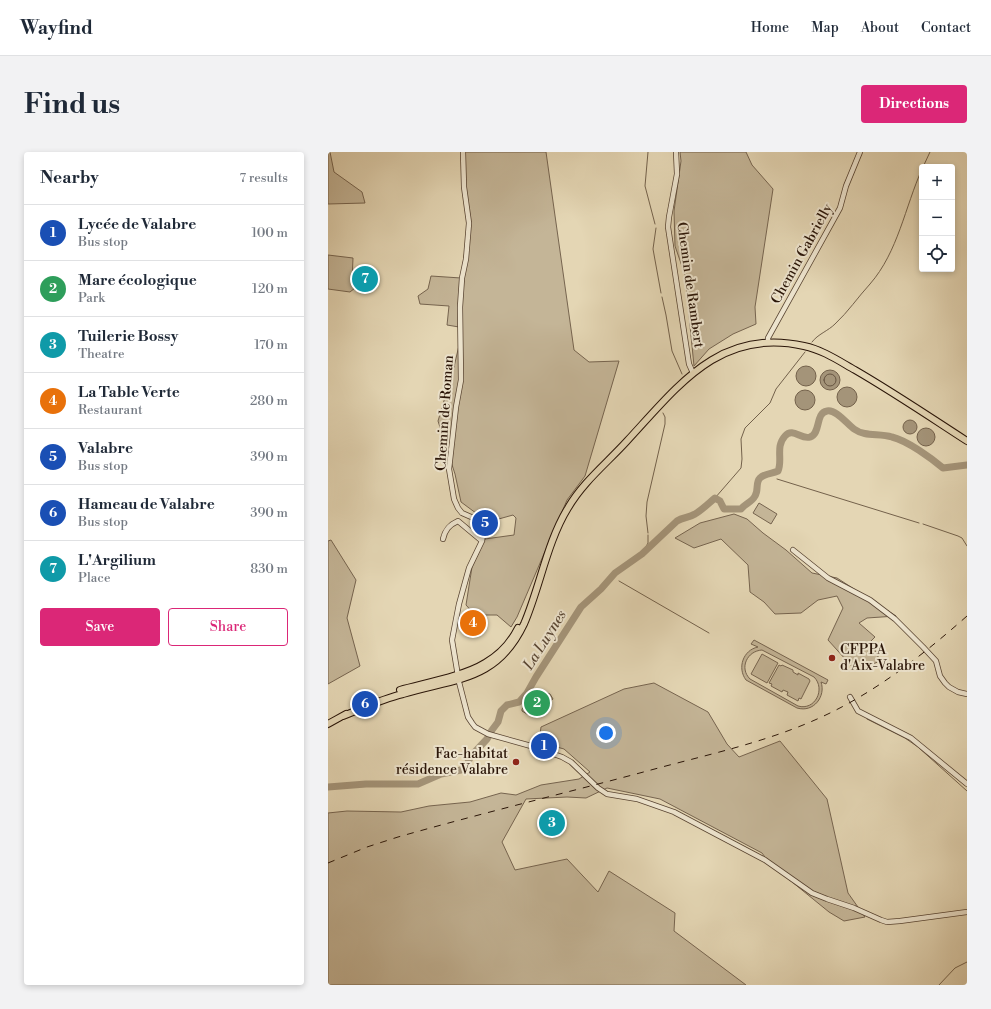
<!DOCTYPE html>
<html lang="en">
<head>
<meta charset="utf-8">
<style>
  body { margin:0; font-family:"Libre Bodoni",serif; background:#f2f2f3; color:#1f2937 }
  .controls { position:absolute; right:12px; top:12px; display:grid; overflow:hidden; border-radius:4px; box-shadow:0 2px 6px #0003 }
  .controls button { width:36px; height:36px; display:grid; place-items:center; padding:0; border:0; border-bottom:1px solid #e0e1e3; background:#fff; color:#1f2937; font:20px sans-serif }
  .you { position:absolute; left:278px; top:581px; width:14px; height:14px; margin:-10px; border:3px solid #fff; border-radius:50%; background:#1a73e8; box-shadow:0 0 0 6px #1a73e833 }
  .badge { display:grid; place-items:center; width:26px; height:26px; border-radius:50%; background:#db2777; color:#fff; font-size:13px; font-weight:700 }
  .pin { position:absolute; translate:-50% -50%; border:2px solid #fff; box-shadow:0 1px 4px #0006 }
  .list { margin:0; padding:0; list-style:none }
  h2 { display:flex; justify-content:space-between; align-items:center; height:52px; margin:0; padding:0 16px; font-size:17px }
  h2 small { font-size:13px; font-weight:400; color:#747a83 }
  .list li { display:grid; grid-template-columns:26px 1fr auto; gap:12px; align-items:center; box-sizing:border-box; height:56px; padding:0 16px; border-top:1px solid #e0e1e3 }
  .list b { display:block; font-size:15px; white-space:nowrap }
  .list p { margin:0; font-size:13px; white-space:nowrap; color:#747a83 }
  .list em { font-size:13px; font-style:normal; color:#747a83 }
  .actions { display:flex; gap:8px; padding:12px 16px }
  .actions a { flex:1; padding:9px 0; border:1px solid #db2777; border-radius:4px; text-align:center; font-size:14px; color:#db2777 }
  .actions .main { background:#db2777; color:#fff }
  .icon { flex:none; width:22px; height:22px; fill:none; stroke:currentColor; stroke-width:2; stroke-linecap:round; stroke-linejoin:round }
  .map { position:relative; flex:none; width:639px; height:833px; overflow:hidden; border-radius:4px }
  header { display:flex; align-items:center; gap:24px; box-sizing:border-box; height:56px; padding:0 20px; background:#fff; border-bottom:1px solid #e0e1e3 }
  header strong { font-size:19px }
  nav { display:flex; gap:22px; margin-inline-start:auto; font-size:14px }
  .intro { display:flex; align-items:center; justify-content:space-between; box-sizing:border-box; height:96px; padding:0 24px }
  h1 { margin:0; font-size:28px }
  .button { padding:10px 18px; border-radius:4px; background:#db2777; color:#fff; font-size:14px; font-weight:700 }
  main { display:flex; gap:24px; padding:0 24px }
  aside { flex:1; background:#fff; border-radius:4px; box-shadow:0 2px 6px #0003 }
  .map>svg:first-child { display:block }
  .green { fill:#c4b597; stroke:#76644f; fill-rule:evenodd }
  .water { fill:#a49479; stroke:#73614b }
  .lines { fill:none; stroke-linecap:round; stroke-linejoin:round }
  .shore { stroke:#665440; stroke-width:1 }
  .stream { stroke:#73614b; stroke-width:1 }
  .river { stroke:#a49479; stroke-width:7 }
  .minor-casing { stroke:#584432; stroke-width:6 }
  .major-casing { stroke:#291407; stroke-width:8 }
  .minor { stroke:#ede4ce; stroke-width:4.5 }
  .major { stroke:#e4d6b4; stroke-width:6 }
  .rail { stroke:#291407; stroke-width:1; stroke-dasharray:7 7; stroke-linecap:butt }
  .poi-dot { fill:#8f2418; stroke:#ede4ce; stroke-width:1.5 }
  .labels { text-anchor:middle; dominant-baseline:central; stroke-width:4; stroke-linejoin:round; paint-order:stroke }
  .street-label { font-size:14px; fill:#291407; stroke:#ede4ce }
  .poi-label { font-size:14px; fill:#291407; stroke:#ede4ce; text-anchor:start }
  .water-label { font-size:15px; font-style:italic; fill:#5a4735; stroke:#ede4ce }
</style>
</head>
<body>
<header>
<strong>Wayfind</strong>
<nav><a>Home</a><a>Map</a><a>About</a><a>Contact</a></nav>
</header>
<div class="intro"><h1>Find us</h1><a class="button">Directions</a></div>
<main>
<aside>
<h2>Nearby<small>7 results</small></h2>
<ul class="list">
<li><span class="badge" style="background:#1a4fb4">1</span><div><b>Lycée de Valabre</b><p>Bus stop</p></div><em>100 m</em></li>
<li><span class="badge" style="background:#2e9e5b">2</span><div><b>Mare écologique</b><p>Park</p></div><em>120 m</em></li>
<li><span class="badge" style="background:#0f9aa8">3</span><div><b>Tuilerie Bossy</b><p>Theatre</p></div><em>170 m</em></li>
<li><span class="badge" style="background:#e8710a">4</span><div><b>La Table Verte</b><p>Restaurant</p></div><em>280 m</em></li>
<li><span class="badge" style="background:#1a4fb4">5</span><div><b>Valabre</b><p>Bus stop</p></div><em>390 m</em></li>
<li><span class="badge" style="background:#1a4fb4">6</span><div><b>Hameau de Valabre</b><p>Bus stop</p></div><em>390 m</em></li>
<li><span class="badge" style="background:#0f9aa8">7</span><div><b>L'Argilium</b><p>Place</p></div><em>830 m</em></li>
</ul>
<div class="actions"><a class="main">Save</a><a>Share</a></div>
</aside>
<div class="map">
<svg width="639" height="833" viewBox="0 0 639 833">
  <rect width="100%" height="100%" fill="#e4d6b4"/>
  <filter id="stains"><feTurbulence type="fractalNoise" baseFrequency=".005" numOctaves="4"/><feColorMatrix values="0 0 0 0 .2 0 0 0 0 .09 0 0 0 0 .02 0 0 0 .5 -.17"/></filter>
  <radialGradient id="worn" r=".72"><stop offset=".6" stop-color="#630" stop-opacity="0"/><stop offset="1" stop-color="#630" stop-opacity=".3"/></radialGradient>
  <path class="green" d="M0,0H2L6,20L34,40L37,51L0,52Z
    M135,0H218L246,198L261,210L291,209L257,324L239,348L189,465L183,475L169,463H147L138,453L144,415L157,387L186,383L188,366L185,363L160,370L133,350L127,322L110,269L126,215L132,189L131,175L119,173L121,154L92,152L90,144L100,137L103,124L133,126L141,71Z
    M352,0H418L424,13L445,37L427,155L428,172L405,182L381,197L366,214L357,123L347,94L346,59L353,9Z
    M0,103L25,106L24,130L27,136L22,140L0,137Z
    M431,351L449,362L443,372L425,361Z
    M406,362L419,367L435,381L458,398L484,421L509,426L568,464L539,466L531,471L547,485L543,489L552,509L528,519L500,488L515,456L509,444L490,448L473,461L447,462L436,450L422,440L420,413L393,387L366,396L347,386L372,371Z
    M3,388L28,428L19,466L32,514L0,532V389Z
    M426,488L500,528L498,532L493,530C498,544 486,561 469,556L418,528C409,516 415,498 430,495L423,492ZM434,498L486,525C498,537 487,559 470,554L422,527C411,516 419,499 434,498Z
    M434,502L450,511L439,531L423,522Z
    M451,513L453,514L454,513L465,518V520L470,523V521L481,527L482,529L473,547L471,546L470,549L459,543L460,540L455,538L454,540L443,534L444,532L441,531Z
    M326,531L380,560L399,592L411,605L452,589L499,647L520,741L537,765L516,769L501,760L442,712L434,701L332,647L279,636L258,646L239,645L198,647L174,690L187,718L239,707L270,740L281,719L347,761L346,779L418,833H0V661L19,659L73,660L101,654L142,650L173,641L188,643L213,633L251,627L262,620L236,597L211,590L213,575L296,537Z
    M209,537L222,542L225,547L214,556L199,562L194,559V557L203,546Z"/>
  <path class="water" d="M468 224a10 10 0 1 1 20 0a10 10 0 1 1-20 0Z
    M492 228a10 10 0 1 1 20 0a10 10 0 1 1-20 0Z
    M509 245a10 10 0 1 1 20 0a10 10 0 1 1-20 0Z
    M467 248a10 10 0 1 1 20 0a10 10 0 1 1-20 0Z
    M575 275a7 7 0 1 1 14 0a7 7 0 1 1-14 0Z
    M589 285a9 9 0 1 1 18 0a9 9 0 1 1-18 0Z"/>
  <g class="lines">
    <path class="shore" d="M496 228a6 6 0 1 1 12 0a6 6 0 1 1-12 0Z"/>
    <path class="stream" d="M320,0L317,34L327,72
      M595,15L602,0
      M328,76L325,97L333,141
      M334,145L338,163L344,199L354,222
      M484,190C490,182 500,179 507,172C520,160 530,145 542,132C570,100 577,55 594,17
      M436,323L441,324
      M449,327L591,371
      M387,346L413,316L414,307L413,287L417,276L442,251L448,237L477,200
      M595,372L630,384L634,386L639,394
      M320,381L318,364L319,350L337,272V265L335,261
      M314,402L320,391V383
      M291,429L381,481
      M539,567L577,586L590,595L639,639
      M611,833L627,816L639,810"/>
    <path class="river" d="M0,635L38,632H90L113,622L133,618L139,612L143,604L159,587L164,578L170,570L173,559L179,553L191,550L199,541L208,525L253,455L273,437L287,421L314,402L349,369C355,365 361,366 367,362C374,358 381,351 387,346L392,349L396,357H413C417,352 424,350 427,344C431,338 427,331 432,326C437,321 444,322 450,319C455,308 447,295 457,284C465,275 473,288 482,285C493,282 487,261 499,259C508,257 519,272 526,277C537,285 551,281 564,285C580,289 603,306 615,316L639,313"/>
    <g class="minor-casing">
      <path id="minor" d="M135,0L136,35L141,71L138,107L134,126L132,155L133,228L128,255L121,317L126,347L130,356L134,361L150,368L154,375L155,382L154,389L141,416L131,452L124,488L131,530L140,565L144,571L147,575L160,582L203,594L234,605L243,610L270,636L279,642L309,647L346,660L437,708L484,741L499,747L526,756L553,768L559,770L572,769L639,760
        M348,0L349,22L341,65L340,75L361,212L365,221
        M440,190V186L512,56L518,34L532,0
        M115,387C117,378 121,373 130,369L154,389
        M465,398L500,426L542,448L567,467L595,495L608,509L612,524L617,531L621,535L630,540L639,542
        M522,545L530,559L583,586L639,632"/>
    </g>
    <g class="major-casing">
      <path id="major" d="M72,538C97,531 136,524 157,511C171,503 183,490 190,476
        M15,564C35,556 54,547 75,542C129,526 169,529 196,472C212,435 219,390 240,356C255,330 279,311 299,289C350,234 392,175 476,194C495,198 511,209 527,218C565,240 602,265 639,289
        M0,572L18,562"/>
    </g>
    <use href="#minor" class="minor"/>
    <use href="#major" class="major"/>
    <path class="rail" d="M0,711L39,695L70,685C158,660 246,639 334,615C391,600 449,587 502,561C553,536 597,501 639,464"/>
  </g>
  <g class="poi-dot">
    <circle cx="504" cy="506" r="4"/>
    <circle cx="188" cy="610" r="4"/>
  </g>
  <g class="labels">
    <g class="street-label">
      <text transform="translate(474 102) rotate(-61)">Chemin Gabrielly</text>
      <text transform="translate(362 133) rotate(82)">Chemin de Rambert</text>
      <text transform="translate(117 261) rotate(-86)">Chemin de Roman</text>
    </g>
    <g class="poi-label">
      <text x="512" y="498">CFPPA<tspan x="512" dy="16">d'Aix-Valabre</tspan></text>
      <text x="180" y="602" text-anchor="end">Fac-habitat<tspan x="180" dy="16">résidence Valabre</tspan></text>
    </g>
    <g class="water-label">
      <text transform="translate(217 488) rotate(-58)">La Luynes</text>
    </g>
  </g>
  <rect width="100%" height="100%" filter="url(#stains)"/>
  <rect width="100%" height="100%" fill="url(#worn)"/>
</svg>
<div class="controls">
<button>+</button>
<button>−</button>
<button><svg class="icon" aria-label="locate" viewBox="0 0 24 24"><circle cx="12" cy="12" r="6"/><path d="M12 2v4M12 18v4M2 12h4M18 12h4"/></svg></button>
</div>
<div class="you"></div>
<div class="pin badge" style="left:216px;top:594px;background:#1a4fb4">1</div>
<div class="pin badge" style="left:209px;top:551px;background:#2e9e5b">2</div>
<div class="pin badge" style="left:224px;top:671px;background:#0f9aa8">3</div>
<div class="pin badge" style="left:145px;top:471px;background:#e8710a">4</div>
<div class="pin badge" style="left:157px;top:371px;background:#1a4fb4">5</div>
<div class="pin badge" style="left:37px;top:552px;background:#1a4fb4">6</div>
<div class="pin badge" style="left:37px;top:127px;background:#0f9aa8">7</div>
</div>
</main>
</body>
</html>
